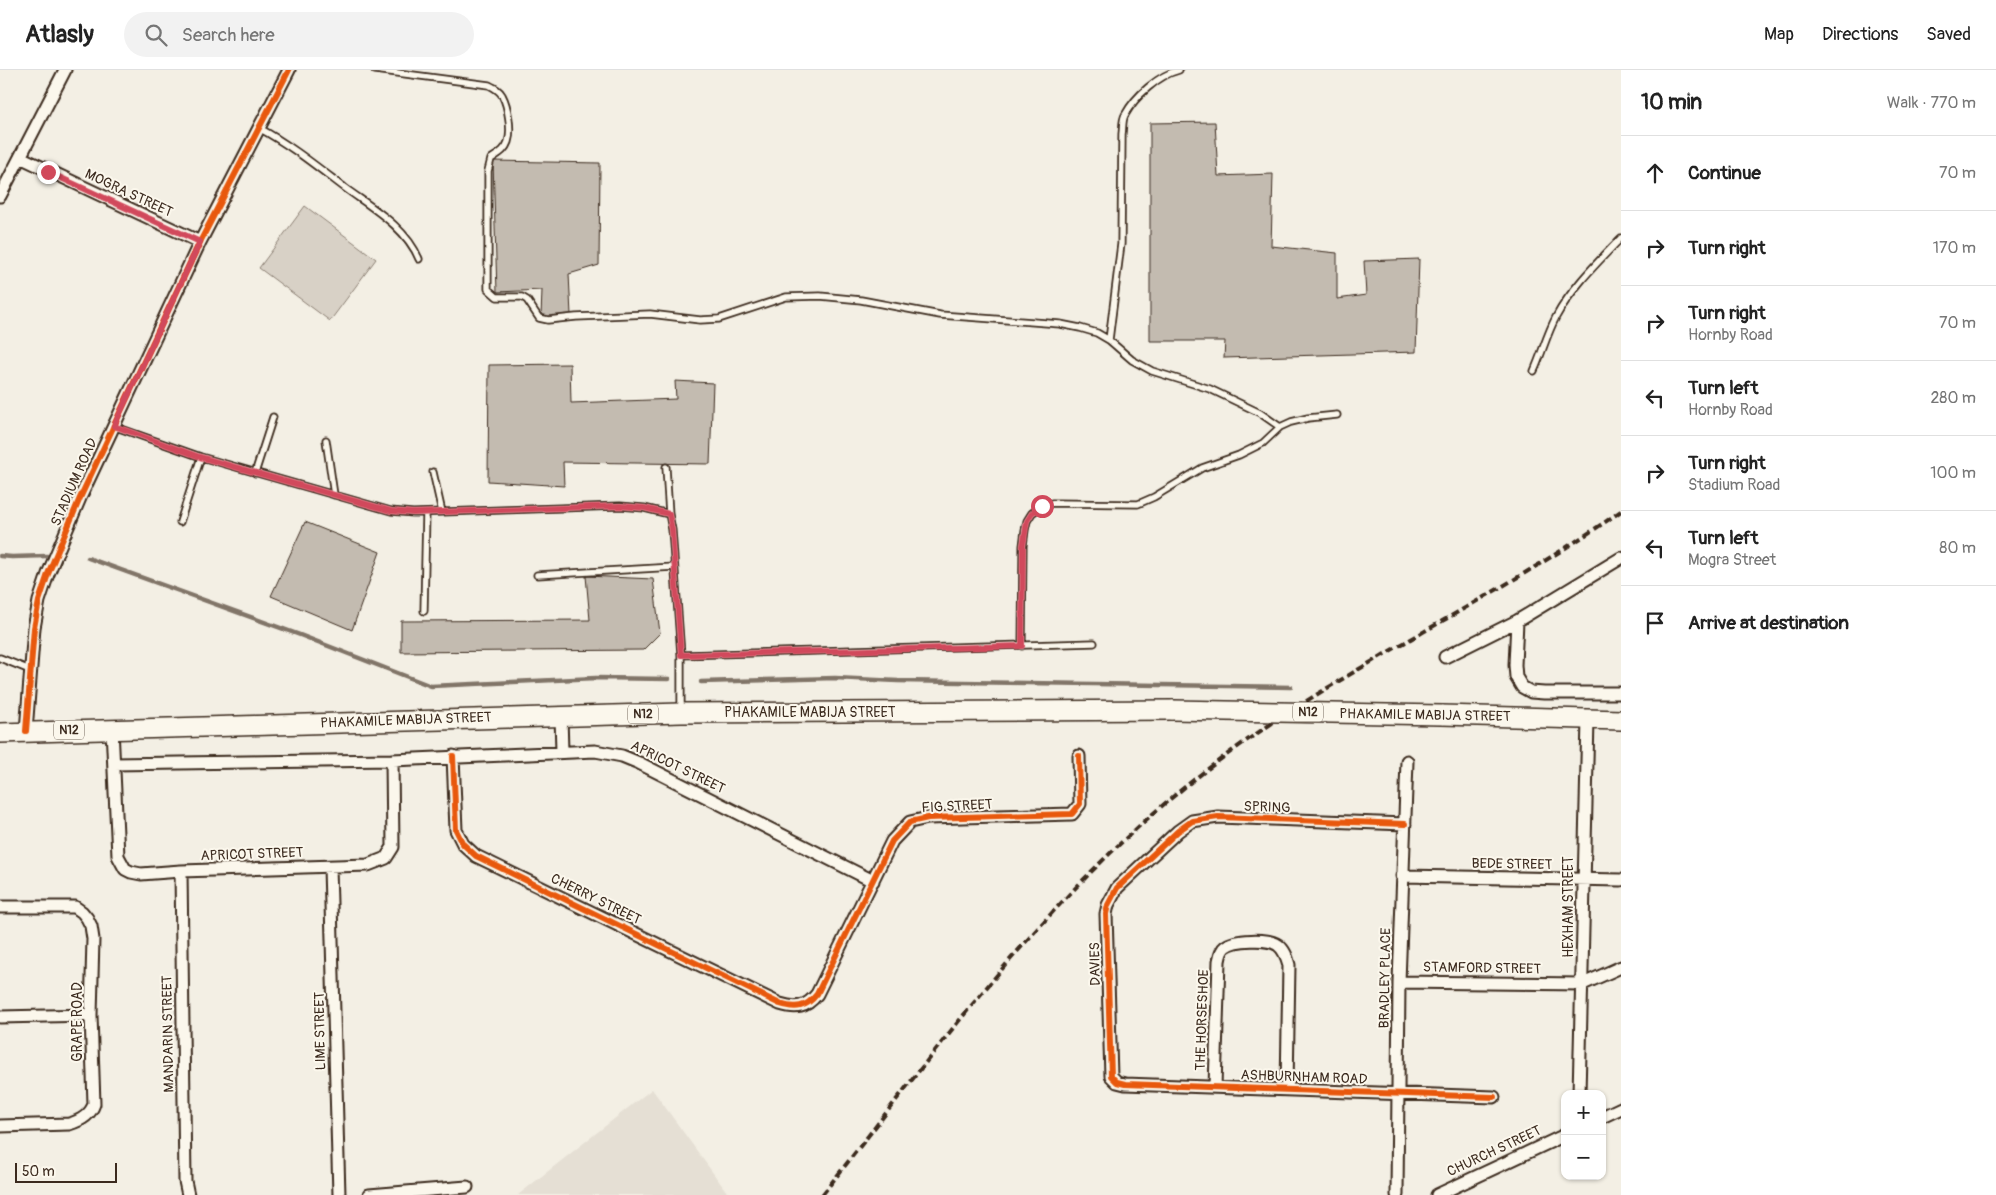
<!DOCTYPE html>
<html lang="en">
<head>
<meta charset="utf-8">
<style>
  body { margin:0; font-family:Pangolin,sans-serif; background:#f2f2f2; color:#222 }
  .controls { position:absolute; right:15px; bottom:15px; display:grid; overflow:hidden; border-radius:10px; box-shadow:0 1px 4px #0004 }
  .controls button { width:45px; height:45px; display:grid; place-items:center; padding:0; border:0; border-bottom:1px solid #e0e0e0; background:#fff; color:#222; font:25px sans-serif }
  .scale { position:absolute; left:15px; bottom:12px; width:102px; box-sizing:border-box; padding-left:5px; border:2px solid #3b2a1e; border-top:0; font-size:14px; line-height:18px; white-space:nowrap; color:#3b2a1e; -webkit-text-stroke:4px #fbf7ec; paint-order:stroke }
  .stop { position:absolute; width:15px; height:15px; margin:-11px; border:4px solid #d1495b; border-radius:50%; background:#fff }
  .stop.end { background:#d1495b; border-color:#fff; box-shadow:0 1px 5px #0008 }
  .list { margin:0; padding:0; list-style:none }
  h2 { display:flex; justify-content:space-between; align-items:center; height:65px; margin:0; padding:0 20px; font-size:21px }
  h2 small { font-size:16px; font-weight:400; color:#767676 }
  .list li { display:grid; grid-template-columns:32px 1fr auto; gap:15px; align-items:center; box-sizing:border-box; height:75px; padding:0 20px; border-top:1px solid #e0e0e0 }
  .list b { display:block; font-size:19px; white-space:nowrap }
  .list p { margin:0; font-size:16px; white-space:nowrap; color:#767676 }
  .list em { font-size:16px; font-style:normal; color:#767676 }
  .icon { flex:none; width:28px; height:28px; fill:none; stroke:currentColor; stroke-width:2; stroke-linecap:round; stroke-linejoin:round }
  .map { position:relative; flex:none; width:1621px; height:1125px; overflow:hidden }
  header { display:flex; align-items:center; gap:30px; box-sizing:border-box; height:70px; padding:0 25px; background:#fff; border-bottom:1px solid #e0e0e0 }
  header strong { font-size:24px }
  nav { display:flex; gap:28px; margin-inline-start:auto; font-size:18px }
  .search { width:350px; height:45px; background:#f2f2f2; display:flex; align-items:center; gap:12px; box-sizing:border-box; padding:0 18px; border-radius:28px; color:#767676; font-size:19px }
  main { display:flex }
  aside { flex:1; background:#fff }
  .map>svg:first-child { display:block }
  .built { fill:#e5dfd4 }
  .green { fill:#d8d1c6; stroke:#8a7e72 }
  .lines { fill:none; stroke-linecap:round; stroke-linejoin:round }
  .stream { stroke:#817468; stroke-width:4.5 }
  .building { fill:#c3bbb0; stroke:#3b2a1e }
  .service-casing { stroke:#3b2a1e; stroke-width:9 }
  .minor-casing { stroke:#3b2a1e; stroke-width:15 }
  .trunk-casing { stroke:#3b2a1e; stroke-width:22 }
  .service { stroke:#fbf7ec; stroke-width:5.5 }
  .minor { stroke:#fbf7ec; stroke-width:11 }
  .trunk { stroke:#fbf7ec; stroke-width:19 }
  .rail { stroke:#3b2a1e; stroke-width:4; stroke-dasharray:8 4; stroke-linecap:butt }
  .trunk-bridge-casing { stroke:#3b2a1e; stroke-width:22; stroke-linecap:butt }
  .trunk-bridge { stroke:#fbf7ec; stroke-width:19 }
  .cycleway-casing { stroke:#fbf7ec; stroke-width:9 }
  .cycleway { stroke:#e8590c; stroke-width:6 }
  .route { stroke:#d1495b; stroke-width:6 }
  .labels { text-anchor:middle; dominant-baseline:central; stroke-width:4; stroke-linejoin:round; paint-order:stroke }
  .shield { fill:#fbf7ec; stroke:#75685c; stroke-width:1 }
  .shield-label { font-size:12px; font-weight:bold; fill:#3b2a1e }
  .street-label { font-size:14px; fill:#3b2a1e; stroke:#fbf7ec }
</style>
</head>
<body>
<header>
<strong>Atlasly</strong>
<div class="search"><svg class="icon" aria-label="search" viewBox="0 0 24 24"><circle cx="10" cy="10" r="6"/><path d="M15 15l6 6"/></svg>Search here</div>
<nav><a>Map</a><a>Directions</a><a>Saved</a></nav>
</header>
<main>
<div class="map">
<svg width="1621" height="1125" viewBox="0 0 1621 1125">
  <rect width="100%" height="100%" fill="#f3efe4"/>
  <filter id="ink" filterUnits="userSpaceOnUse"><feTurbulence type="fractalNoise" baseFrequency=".02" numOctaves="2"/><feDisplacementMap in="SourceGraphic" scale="10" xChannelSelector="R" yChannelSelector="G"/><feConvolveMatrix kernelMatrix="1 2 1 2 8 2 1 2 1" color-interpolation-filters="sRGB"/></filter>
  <g filter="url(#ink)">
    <path class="built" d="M652,1019L729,1125H518Z"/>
    <path class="green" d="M305,136L376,189L330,251L259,198Z"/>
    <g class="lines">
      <path class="stream" d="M0,486L12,487L47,486
        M88,488L300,565L431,616L596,608L669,609
        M701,612L835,608L898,611L1291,617"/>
    </g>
    <path class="building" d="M1215,52L1218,106L1273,104L1271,176L1337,183V229L1366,225L1364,191L1419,189L1416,282L1224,288L1225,271H1150V53Z
      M493,91L600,93L599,195L569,204L571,245L541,247L542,220L497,222Z
      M570,294L571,333L676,329L675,311L713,313L710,394L563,392L564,416L488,411L489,295Z
      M305,452L380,482L352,560L271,526Z
      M586,506L653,509L660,563L643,580L401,582V551L590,550Z"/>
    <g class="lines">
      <g class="service-casing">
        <path id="service" d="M375,0L489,15C495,18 499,20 502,25C508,36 512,60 508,72C505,81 498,84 491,89L488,101V219L497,227H522L527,230L539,248L548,250L576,247L650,244L700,250L719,249L786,227L820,226L861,230L940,245L1060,254L1080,258L1097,263L1109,270L1132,290L1152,301L1210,319L1260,343L1280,357
          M259,58C290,75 316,96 345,118C372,138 406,157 419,189
          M1109,270L1121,174L1122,64C1123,58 1122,50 1125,45C1135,26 1159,5 1179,0
          M1534,301C1542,283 1547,264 1556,247C1572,217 1598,192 1621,168
          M113,356L201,387L391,441L413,443L620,436L644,438L669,444L672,460L681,585V641
          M326,370L334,425
          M666,397L669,444
          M433,402L442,442
          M255,403L273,347
          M180,452L201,387
          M537,505L674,497
          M424,541L426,443
          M1022,576L1023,476L1025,460L1027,451L1032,443L1042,436L1052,433L1138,434L1154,427L1202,398L1239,385L1263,373L1280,357L1291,352L1308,348L1337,345
          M681,585L1094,573
          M0,588L30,600"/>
      </g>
      <g class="minor-casing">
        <path id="minor" d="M20,87L200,172
          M0,126L65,0
          M1517,551L1515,595L1516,607L1522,617L1531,622L1544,623H1621
          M1445,587L1517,551L1621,488
          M561,646L562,682
          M112,658L118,786L125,799L131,802L141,804L181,801L368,795L386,788L393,777L392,690
          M26,661L34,558L39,531L48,504L80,428L200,172L289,0
          M453,686L456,760L463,774L476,786L780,934C796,939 806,938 817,924L892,771L910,752L928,748L1072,744L1080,734L1079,686
          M114,694L392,690L595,681L622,686L639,693L873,811
          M1405,754L1218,747L1192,751L1178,761L1117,818L1108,835L1106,844L1111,1006L1117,1012L1125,1014L1494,1027
          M330,797L339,1125
          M181,801L185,1111L188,1125
          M1402,806L1621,810
          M0,837H75L82,842L87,848L91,856L93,869L91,945L94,1034C90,1046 80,1051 69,1054L0,1056
          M1399,912L1583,914L1621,897
          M0,947L91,945
          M1215,1017L1219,891C1220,886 1221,880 1225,877C1234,869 1269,868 1278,875C1285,880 1287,888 1289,895L1287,1018
          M1579,1024L1588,650
          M1602,1047L1621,1038
          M369,1125L467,1117
          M1397,1125L1399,912L1407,691
          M1437,1125L1565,1065"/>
      </g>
      <g class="trunk-casing">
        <path id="trunk" d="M1442,645L1621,650
          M0,663L681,643L1173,640"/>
      </g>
      <use href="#service" class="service"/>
      <use href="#minor" class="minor"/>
      <use href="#trunk" class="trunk"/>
      <path class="rail" d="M822,1125C942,973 1056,813 1213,695C1341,598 1490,533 1621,441"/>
      <g class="trunk-bridge-casing">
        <path id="trunk-bridge" d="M1173,640L1442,645"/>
      </g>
      <use href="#trunk-bridge" class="trunk-bridge"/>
      <g class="cycleway-casing">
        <path id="cycleway" d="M26,661L34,558L39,531L48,504L80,428L200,172L289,0
          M453,686L456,760L463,774L476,786L780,934C796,939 806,938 817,924L892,771L910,752L928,748L1072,744L1080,734L1079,686
          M1405,754L1218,747L1192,751L1178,761L1117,818L1108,835L1106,844L1111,1006L1117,1012L1125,1014L1494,1027"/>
      </g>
      <use href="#cycleway" class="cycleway"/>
    </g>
  </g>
  <g class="lines" filter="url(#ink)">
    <path class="route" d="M48,102L200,172L114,356L200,387L391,441L413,443L620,436L644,438L669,444L672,460L681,585L1022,576L1023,476L1027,451L1032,443L1042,436"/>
  </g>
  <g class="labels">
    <g class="shield">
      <rect x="1293" y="632.5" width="30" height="19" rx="4"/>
      <rect x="628" y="634.5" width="30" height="19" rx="4"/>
      <rect x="54" y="650.5" width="30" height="19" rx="4"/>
    </g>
    <g class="shield-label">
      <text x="1308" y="642">N12</text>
      <text x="643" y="644">N12</text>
      <text x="69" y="660">N12</text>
    </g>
    <g class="street-label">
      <text transform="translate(129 123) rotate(25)">MOGRA STREET</text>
      <text transform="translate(74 412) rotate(-66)">STADIUM ROAD</text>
      <text x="810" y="642">PHAKAMILE MABIJA STREET</text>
      <text transform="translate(1425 645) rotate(1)">PHAKAMILE MABIJA STREET</text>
      <text transform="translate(406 650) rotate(-2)">PHAKAMILE MABIJA STREET</text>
      <text transform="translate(678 697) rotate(26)">APRICOT STREET</text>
      <text transform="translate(957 736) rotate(-3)">FIG STREET</text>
      <text transform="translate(1267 737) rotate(2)">SPRING</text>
      <text transform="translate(252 784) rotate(-2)">APRICOT STREET</text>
      <text transform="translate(1512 794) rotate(1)">BEDE STREET</text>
      <text transform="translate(596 829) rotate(26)">CHERRY STREET</text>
      <text transform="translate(1568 837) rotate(-90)">HEXHAM STREET</text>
      <text transform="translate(1095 894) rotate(-91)">DAVIES</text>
      <text transform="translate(1482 898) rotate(1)">STAMFORD STREET</text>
      <text transform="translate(1385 908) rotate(-89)">BRADLEY PLACE</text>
      <text transform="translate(1202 950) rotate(-88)">THE HORSESHOE</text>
      <text transform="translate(77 952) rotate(-90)">GRAPE ROAD</text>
      <text transform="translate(320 961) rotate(-91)">LIME STREET</text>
      <text transform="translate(168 964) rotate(-91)">MANDARIN STREET</text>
      <text transform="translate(1304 1007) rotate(2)">ASHBURNHAM ROAD</text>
      <text transform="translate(1494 1081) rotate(-25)">CHURCH STREET</text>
    </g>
  </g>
</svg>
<div class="controls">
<button>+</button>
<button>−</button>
</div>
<div class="scale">50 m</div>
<div class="stop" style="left:1042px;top:436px"></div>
<div class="stop end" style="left:48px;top:102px"></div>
</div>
<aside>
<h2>10 min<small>Walk · 770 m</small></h2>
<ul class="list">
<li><svg class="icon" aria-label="ahead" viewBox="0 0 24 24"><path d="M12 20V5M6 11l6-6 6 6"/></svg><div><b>Continue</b></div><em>70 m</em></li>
<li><svg class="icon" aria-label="right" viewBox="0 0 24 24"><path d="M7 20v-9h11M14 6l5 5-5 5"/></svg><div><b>Turn right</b></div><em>170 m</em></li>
<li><svg class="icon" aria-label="right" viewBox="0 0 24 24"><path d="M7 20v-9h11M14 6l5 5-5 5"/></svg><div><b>Turn right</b><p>Hornby Road</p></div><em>70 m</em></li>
<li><svg class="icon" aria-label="left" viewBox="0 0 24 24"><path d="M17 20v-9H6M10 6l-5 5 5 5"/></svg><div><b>Turn left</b><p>Hornby Road</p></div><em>280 m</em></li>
<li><svg class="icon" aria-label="right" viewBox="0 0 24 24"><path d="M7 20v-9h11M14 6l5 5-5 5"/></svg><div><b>Turn right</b><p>Stadium Road</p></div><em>100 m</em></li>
<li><svg class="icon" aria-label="left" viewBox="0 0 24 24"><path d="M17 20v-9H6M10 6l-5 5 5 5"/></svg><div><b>Turn left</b><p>Mogra Street</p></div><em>80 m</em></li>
<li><svg class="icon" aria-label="arrive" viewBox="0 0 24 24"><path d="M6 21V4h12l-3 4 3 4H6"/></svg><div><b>Arrive at destination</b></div></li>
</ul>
</aside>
</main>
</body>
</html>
